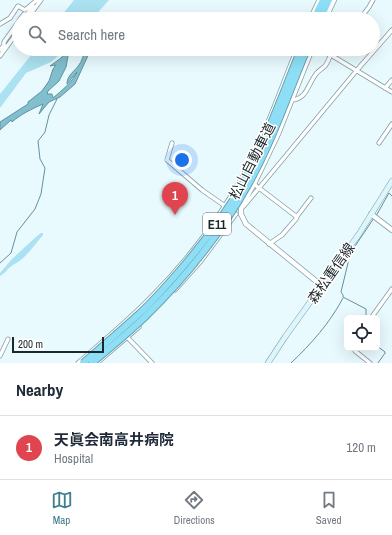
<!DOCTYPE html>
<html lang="en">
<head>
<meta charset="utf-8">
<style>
  body { margin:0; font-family:"Archivo Narrow","Noto Sans JP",sans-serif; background:#f6f6f7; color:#1f2937 }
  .controls { position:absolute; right:12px; bottom:12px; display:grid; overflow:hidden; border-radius:6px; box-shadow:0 4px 16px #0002 }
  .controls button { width:36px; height:36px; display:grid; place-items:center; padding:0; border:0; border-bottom:1px solid #e0e1e3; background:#fff; color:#1f2937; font:20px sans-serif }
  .scale { position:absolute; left:12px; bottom:10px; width:92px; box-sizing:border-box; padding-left:4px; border:2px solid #1c272a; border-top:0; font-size:11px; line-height:14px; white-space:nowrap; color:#1c272a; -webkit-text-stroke:3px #fff; paint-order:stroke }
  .you { position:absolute; left:182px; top:160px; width:14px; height:14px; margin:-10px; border:3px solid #fff; border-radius:50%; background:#1a73e8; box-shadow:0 0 0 6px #1a73e833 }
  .badge { display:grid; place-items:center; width:26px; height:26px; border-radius:50%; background:#3d7f90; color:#fff; font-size:13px; font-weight:700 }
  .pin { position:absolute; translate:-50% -33px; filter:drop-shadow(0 1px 2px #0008) }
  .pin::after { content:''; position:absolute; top:21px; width:14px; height:12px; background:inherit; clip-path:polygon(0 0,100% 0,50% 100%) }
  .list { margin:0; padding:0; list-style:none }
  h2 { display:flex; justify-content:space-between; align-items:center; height:52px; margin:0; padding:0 16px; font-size:17px }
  h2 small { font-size:13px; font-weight:400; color:#747a83 }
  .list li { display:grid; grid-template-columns:26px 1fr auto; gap:12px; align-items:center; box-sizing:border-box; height:64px; padding:0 16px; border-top:1px solid #e0e1e3 }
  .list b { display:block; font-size:15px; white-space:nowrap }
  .list p { margin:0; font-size:13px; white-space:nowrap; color:#747a83 }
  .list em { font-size:13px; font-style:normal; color:#747a83 }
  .icon { flex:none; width:22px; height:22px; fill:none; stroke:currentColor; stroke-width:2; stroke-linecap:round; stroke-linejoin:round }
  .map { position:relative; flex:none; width:392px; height:363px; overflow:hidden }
  .search { position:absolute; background:#fff; box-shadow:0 4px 16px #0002; left:12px; right:12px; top:12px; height:44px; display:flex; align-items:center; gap:10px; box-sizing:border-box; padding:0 14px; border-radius:22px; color:#747a83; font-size:15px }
  .sheet { height:116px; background:#fff }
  nav { display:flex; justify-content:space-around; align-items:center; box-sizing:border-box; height:56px; border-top:1px solid #e0e1e3; background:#fff; font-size:11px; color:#747a83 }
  nav a { display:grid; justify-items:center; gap:2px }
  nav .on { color:#3d7f90 }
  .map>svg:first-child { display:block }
  .green { fill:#abe1f0 }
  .water { fill:#81bece; stroke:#63919d }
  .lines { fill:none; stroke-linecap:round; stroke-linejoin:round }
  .stream { stroke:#63919d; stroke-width:1 }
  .minor-casing { stroke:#839ea5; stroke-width:5 }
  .tertiary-casing { stroke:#839ea5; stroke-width:6 }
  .secondary-casing { stroke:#839ea5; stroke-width:6 }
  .motorway-casing { stroke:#669fae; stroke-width:8 }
  .minor { stroke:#fff; stroke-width:3.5 }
  .tertiary { stroke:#fff; stroke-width:4.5 }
  .secondary { stroke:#ddf5fc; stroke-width:5 }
  .motorway { stroke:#8edff5; stroke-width:6 }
  .motorway-bridge-casing { stroke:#669fae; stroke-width:8; stroke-linecap:butt }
  .motorway-bridge { stroke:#8edff5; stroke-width:6 }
  .labels { text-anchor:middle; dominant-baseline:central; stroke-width:3; stroke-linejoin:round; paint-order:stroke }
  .shield { fill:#fff; stroke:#60686a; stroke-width:1 }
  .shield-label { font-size:13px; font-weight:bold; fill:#1c272a }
  .street-label { font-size:14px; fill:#1c272a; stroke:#fff }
</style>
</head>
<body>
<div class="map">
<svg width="392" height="363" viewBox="0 0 392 363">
  <rect width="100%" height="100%" fill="#e8fafe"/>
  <path class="green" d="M74,0H109L92,19H59Z
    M36,49H65L58,56L51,62L26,73L0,108V94Z
    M41,233H43V235C36,243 30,252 22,259C18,263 13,264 9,268C6,271 4,274 0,276V273L12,259L37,236Z"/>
  <path class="water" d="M69,49H76L68,56L66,67L59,81L48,91L47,94H52L53,98C61,91 73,82 77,72L67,84C67,75 75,71 79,65C82,61 84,54 85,49H91L75,84L60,97L49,102L39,114L43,104C32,109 21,114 12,122L11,120L0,130V122L28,104V102L42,91L49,81L53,69L56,65L50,66L61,58Z"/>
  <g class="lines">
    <path class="stream" d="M376,216L389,193L392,196
      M0,263L11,253L17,232L35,209L41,194L45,168L40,159L38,141L45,132L49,115L57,99
      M366,318V309L343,297V295L341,292L348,263L347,258L374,218
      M377,346L385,352V353L378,363
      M291,363C311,344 330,323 343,298"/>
    <g class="minor-casing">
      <path id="minor" d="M20,19L24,14H27L33,6
        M27,19L41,0
        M310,19L319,0
        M360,19L369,7L373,0
        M0,24L10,18L18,6L25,10L37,0
        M321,49L392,92
        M0,50L4,45V42L19,21
        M0,56L19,30
        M385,88L392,80
        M292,100C307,99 308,84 316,74C318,71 322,69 325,66C329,61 330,55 333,49
        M172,143L167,160L202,190L225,206
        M379,143L392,124
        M254,184L259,188L357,70L392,30
        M242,207L244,206L259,188L297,217
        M269,244L282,235L296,219L298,215L311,198
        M175,290L201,261L236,214
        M371,318L392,289
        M127,337L152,363
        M356,348L355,351L370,363
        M0,356L8,339
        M78,363C103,341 129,320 152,296C188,260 220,217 245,172C266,133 280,90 297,49
        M97,363L139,327"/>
    </g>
    <g class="tertiary-casing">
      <path id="tertiary" d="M325,19L334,0
        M312,49L278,134L254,184L243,203L241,209V214L246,224L322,286
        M371,214L392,230"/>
    </g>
    <g class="secondary-casing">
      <path id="secondary" d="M268,363L285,337L359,234L392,181"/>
    </g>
    <g class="motorway-casing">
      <path id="motorway" d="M314,19L323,0
        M320,19L329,0"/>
    </g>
    <use href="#minor" class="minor"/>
    <use href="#tertiary" class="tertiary"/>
    <use href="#secondary" class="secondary"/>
    <use href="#motorway" class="motorway"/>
    <g class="motorway-bridge-casing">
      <path id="motorway-bridge" d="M83,363C102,347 121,330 140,313C155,299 168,284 181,269C205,241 227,212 245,180C267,138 283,93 301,49
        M92,363C110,348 128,333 145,317C185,278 222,232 249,183C273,140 288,94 307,49"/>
    </g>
    <use href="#motorway-bridge" class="motorway-bridge"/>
  </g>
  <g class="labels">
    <rect class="shield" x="203" y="213" width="28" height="22" rx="3"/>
    <g class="shield-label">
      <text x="217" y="224">E11</text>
    </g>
    <g class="street-label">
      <text transform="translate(252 161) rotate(-63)">松山自動車道</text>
      <text transform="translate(331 273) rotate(-55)">森松重信線</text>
    </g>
  </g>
</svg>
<div class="controls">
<button><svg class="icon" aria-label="locate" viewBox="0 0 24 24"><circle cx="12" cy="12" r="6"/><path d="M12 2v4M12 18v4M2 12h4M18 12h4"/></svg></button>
</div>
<div class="scale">200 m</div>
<div class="you"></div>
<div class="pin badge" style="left:175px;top:215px;background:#e0444e">1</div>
<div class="search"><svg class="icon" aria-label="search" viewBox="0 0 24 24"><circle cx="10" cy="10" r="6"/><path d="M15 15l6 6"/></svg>Search here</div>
</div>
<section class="sheet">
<h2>Nearby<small></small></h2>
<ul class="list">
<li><span class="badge" style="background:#e0444e">1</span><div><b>天眞会南高井病院</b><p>Hospital</p></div><em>120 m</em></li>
</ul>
</section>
<nav>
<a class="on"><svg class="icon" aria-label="map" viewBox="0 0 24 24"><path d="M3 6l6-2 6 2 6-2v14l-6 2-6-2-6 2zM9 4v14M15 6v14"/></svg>Map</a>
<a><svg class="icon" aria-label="directions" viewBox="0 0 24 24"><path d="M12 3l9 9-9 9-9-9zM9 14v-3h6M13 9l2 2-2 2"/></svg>Directions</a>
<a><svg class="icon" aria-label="saved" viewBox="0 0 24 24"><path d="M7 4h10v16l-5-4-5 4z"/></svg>Saved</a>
</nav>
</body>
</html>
